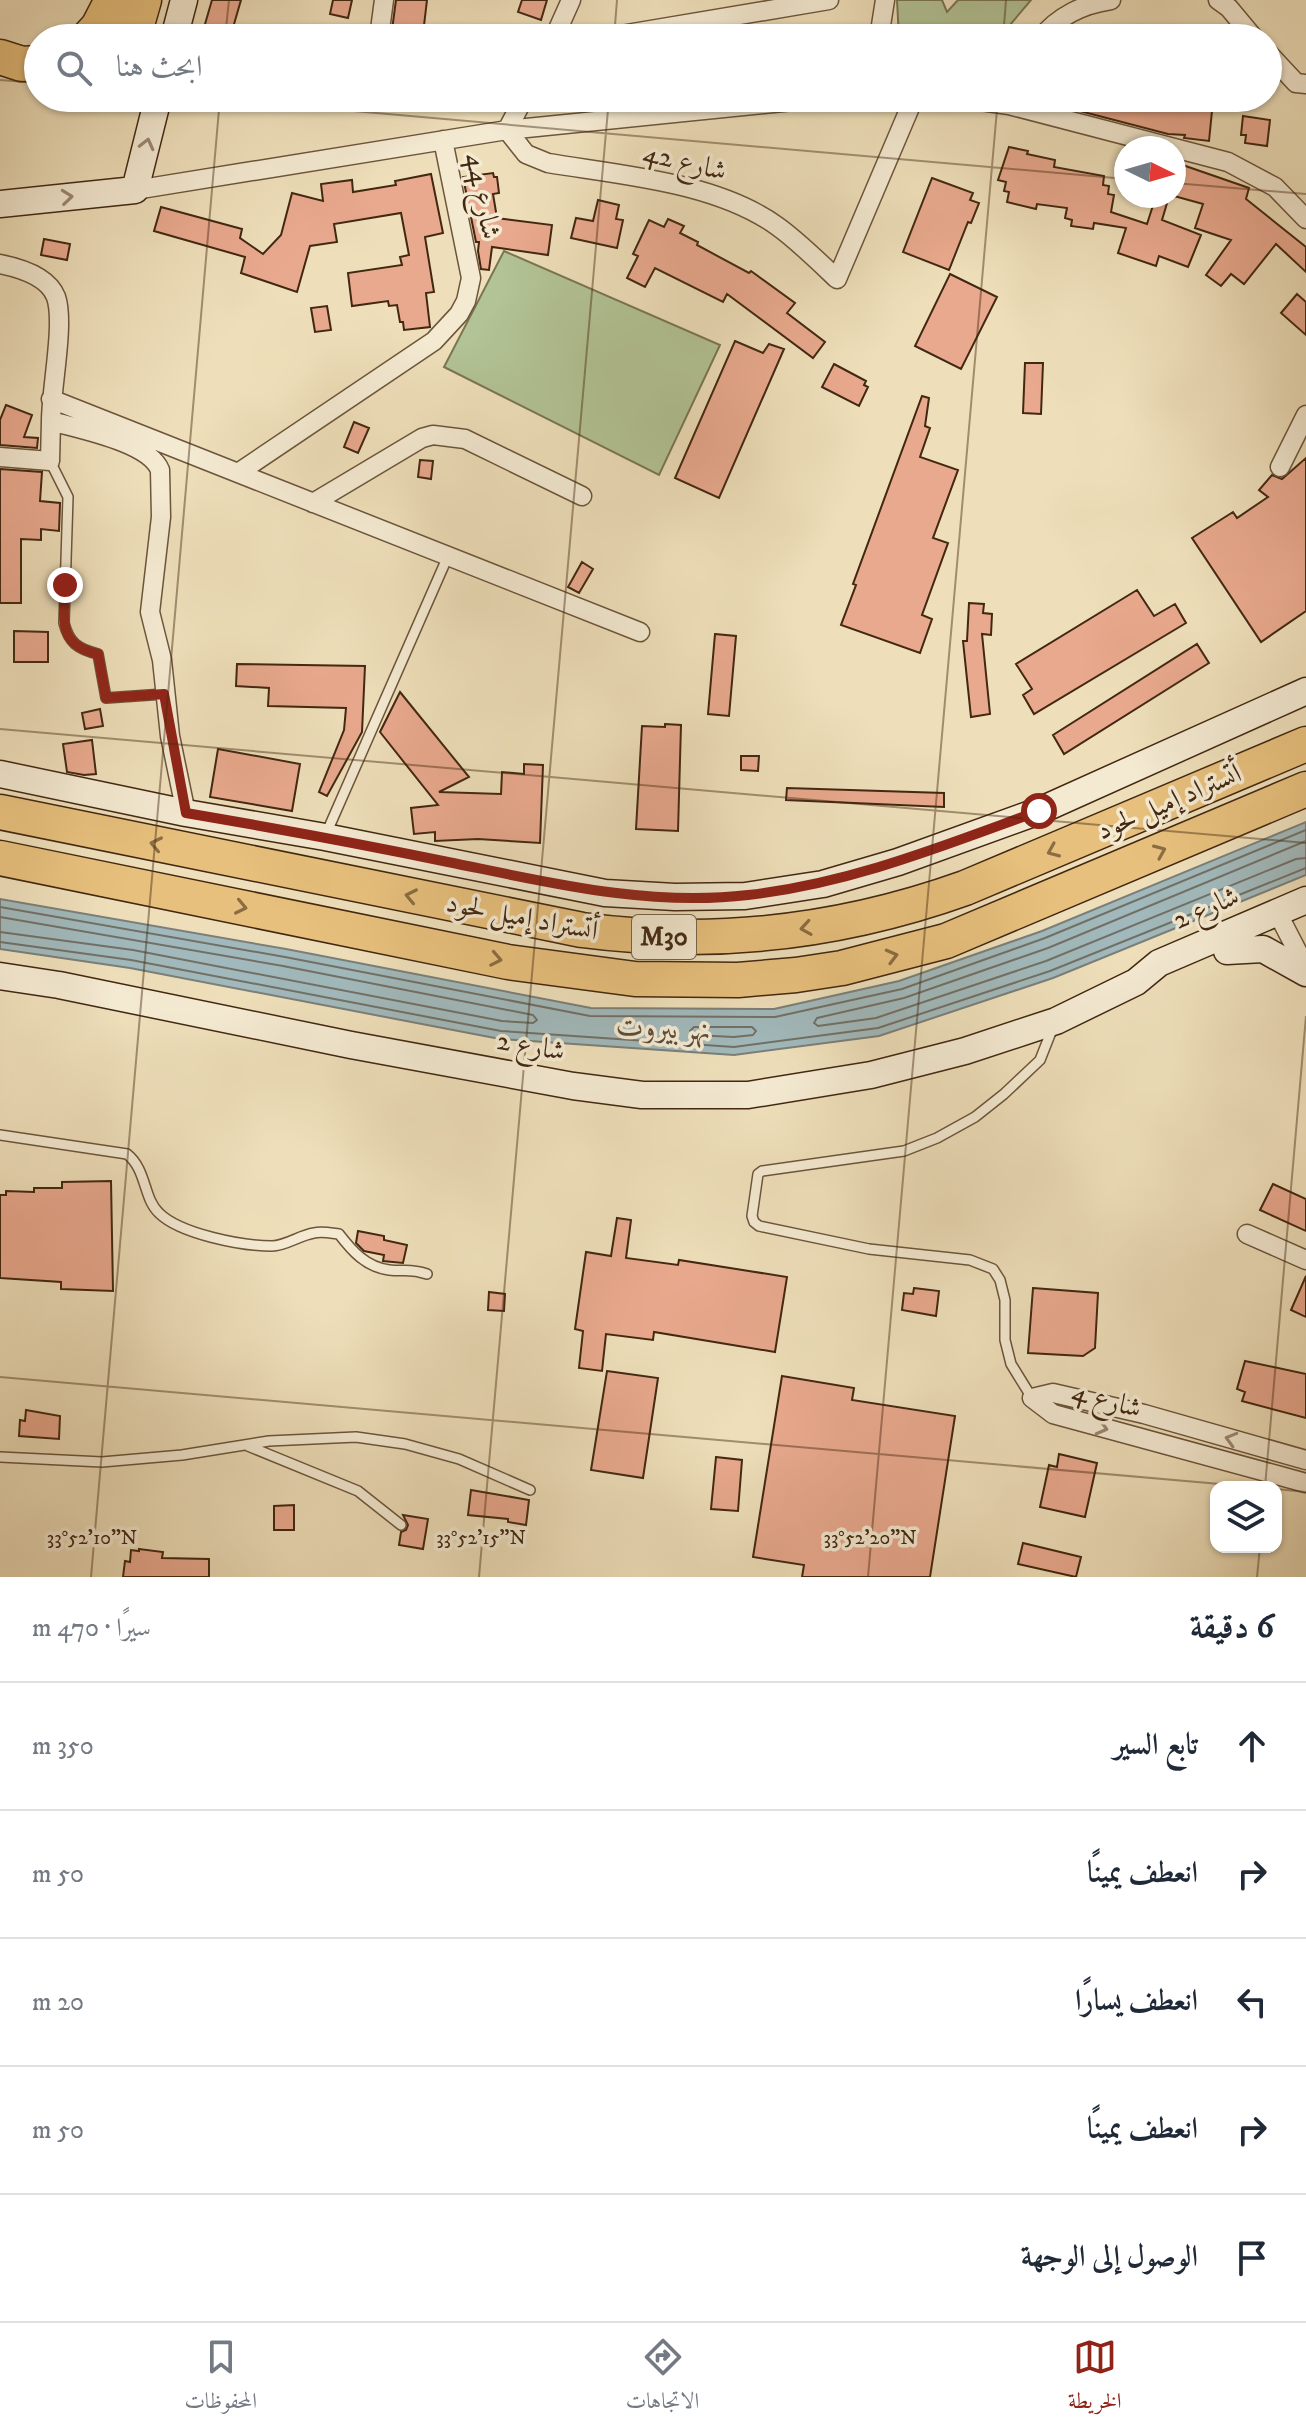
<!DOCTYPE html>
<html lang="ar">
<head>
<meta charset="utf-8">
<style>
  body { margin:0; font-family:"IM FELL DW Pica",Amiri,serif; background:#f2f2f3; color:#1f2937; direction:rtl }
  .controls { position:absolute; right:24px; bottom:24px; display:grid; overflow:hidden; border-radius:16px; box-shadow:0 2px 6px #0004 }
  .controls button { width:72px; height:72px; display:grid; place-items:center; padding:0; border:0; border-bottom:2px solid #e0e1e3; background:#fff; color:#1f2937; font:40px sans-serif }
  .compass { position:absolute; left:1114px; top:136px; width:72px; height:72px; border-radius:50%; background:#fff; box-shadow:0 2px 6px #0004; rotate:95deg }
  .stop { position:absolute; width:24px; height:24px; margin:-18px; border:6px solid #8f2418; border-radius:50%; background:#fff }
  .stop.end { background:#8f2418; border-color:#fff; box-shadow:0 2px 8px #0008 }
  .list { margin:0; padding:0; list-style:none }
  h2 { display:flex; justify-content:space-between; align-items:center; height:104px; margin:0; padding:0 32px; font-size:34px }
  h2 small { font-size:26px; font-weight:400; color:#747a83 }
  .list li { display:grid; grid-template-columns:52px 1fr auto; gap:24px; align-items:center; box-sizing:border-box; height:128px; padding:0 32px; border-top:2px solid #e0e1e3 }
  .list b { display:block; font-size:30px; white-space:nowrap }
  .list em { font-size:26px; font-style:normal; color:#747a83 }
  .icon { flex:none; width:44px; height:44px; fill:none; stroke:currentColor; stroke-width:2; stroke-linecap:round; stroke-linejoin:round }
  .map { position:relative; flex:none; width:1306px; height:1577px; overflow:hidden; direction:ltr }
  .search { position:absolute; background:#fff; box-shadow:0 2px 6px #0004; left:24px; right:24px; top:24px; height:88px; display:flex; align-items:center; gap:20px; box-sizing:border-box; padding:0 28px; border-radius:44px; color:#747a83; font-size:30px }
  .sheet { height:744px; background:#fff }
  nav { display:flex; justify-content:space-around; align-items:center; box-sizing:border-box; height:112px; border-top:2px solid #e0e1e3; background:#fff; font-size:22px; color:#747a83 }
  nav a { display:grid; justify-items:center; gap:4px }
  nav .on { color:#8f2418 }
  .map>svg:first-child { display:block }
  .green { fill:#b2c395; stroke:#7a7553; stroke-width:2 }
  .water { fill:#a1b9bc; stroke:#7b7f78; stroke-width:2 }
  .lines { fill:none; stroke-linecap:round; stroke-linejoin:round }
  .shore { stroke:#727066; stroke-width:2 }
  .building { fill:#e9a98e; stroke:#422711; stroke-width:2 }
  .lane-casing { stroke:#6d553b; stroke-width:12 }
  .street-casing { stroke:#6d553b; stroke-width:21 }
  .secondary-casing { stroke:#422711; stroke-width:29 }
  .highway-casing { stroke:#422711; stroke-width:37 }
  .lane { stroke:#f4ead2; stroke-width:9 }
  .street { stroke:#f4ead2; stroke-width:18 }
  .secondary { stroke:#f4ead2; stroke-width:26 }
  .highway { stroke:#e7c07d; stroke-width:34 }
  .oneway { stroke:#9b8872 }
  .oneway2 { stroke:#8c6c42 }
  .route { stroke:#8f2418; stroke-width:10 }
  .ticks { fill:none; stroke:#422711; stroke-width:2; stroke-opacity:0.45 }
  .labels { text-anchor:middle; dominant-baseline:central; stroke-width:7; stroke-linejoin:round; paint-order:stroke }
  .shield { fill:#f4ead2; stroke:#77624b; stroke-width:2 }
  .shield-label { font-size:26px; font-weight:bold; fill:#422711 }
  .street-label { font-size:28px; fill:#422711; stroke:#f4ead2 }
  .water-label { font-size:30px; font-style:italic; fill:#5a4c3c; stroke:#f4ead2 }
  .ticks-label { font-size:20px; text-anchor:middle; fill:#422711; stroke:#f4ead2; stroke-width:7; stroke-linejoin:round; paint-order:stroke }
</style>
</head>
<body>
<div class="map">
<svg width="1306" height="1577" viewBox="0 0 1306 1577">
  <rect width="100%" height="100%" fill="#eedfba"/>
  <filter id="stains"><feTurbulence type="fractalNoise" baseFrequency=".0025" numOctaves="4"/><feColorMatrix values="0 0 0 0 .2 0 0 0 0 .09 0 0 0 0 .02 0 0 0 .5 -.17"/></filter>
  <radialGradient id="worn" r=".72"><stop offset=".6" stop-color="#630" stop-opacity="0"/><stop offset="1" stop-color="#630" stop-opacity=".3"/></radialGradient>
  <path class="green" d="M897,0H942L947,12L958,0H1031L999,38H899Z
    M504,251L720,345L659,475L444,367Z"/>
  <path class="water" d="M1306,822V875L1053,978L879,1036L734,1055L500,1039L130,968L0,949V899L286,949L591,1008L774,1009L899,981L1042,931Z"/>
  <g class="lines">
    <path class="shore" d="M1306,841L1048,948L904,998L817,1018L814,1023L818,1026L876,1018L1046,961L1296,859L1306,858
      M0,907L285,957L590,1016L775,1017L902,989L1045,938L1306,830
      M0,917L283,966L533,1015L537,1020L533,1023L502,1021L133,950L0,932
      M0,942L131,960L501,1031L734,1047L878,1028L1050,971L1306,868
      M694,1027H752L756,1031L753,1035L734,1037L694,1035L690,1031Z"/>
  </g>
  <path class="building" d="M212,0H241L230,38H216L217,35L203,31Z
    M333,0H352L348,18L330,14Z
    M396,0H427L423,34L392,30Z
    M522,0H547L541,20L518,12Z
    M1030,98L1156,105L1212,111L1209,141L1184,138L1185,135L1168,134Z
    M1243,116L1270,120L1267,146L1245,143L1246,135H1241Z
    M1009,147L1028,151L1027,154L1055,160L1054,167L1104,176L1103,185L1109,186L1108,194L1114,195L1111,212L1147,224L1156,196L1168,200L1162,220L1201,235L1188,267L1159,256L1156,266L1118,253L1126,228L1094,223L1093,229L1071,226L1072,220L1065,218L1067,208L1037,204L1036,209L1007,202L1009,192L1004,191L1006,182L998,180Z
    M1174,162L1249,188L1246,199L1306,247V272L1276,244L1244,284L1231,274L1221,286L1206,275L1231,240L1195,228L1203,204L1174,196Z
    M493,173L494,177H497L499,193L493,194L497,218L552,225L548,255L492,247L489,270L481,269L478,251L479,242H476L463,177Z
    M431,174L443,233L425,237L434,292L426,293L430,327L404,330L403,322H400L397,305L389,306L388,301L352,306L348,273L402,265L400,257L409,255L401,213L334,224L337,242L310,246L297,292L241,273L245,257L154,231L161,207L242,229L240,238L263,254L281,235L292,193L323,201L321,184L352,180L353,192L396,185L395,181Z
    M932,178L973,193L970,200L979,203L971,223L968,222L949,270L903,252Z
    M598,200L619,205L616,219L623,220L617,248L571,238L576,218L593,221Z
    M668,219L684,226L680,233L698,242L697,245L749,273L751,271L795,303L787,313L825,342L813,358L727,294L723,302L655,268L645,287L627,278L638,256L633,254L649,220L664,227Z
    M44,239L70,244L67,260L41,255Z
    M950,274L997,297L961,369L915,346Z
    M1297,294L1306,302V335L1281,313Z
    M327,306L331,330L315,332L311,308Z
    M735,341L763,353L769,344L784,349L719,498L675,478Z
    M1025,363H1043L1041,414L1023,413Z
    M834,364L866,381L864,385L868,387L859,406L822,387Z
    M922,396L929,398L925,426L930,428L920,457L958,470L933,538L948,543L922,615L932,619L920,653L841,625L856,585L853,584Z
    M6,405L32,415L24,437L38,438L37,448L0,445V420Z
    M354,422L369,428L358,453L344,447Z
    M1306,458V611L1261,642L1192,538L1233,512L1237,518L1268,497L1259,490L1272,475L1282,479Z
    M420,460L433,461L431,479L418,477Z
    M0,469L42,472L40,501L60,503L59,531L41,529V540L21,539V603H0Z
    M582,562L593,569L579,593L568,587Z
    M1137,590L1154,616L1175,604L1186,623L1034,714L1023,695L1032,689L1016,664Z
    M969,603L984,604L983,613L992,614L991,635L982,634L990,714L971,717L963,641H967Z
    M14,631L48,632V662H14Z
    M715,634L736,636L729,716L708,714Z
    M1197,644L1209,663L1064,754L1053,735Z
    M237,664L365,666L362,732L327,796L319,792L344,730L346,708L268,706L269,688L236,686Z
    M400,692L469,777L439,792L501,794L502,772L524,774V764L543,765L540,843L478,839L435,841V832L414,834L411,808L438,805L380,732Z
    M100,709L103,726L85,729L82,713Z
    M665,724L681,725L678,831L636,829L642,726L665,727Z
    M92,740L96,774L84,775L67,772L63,744Z
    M218,749L300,764L292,811L210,797Z
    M741,756H759L758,771L741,770Z
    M787,788L944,793V807L786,800Z
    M111,1181L113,1291L61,1289V1282L0,1278V1195H6V1191L34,1192V1188H62V1182Z
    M1273,1184L1306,1199V1231L1260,1210Z
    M617,1218L631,1220L626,1258L678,1265L679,1260L787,1277L775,1352L654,1332L653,1340L606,1334L602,1371L579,1368L583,1331L575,1329L586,1252L611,1256Z
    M358,1231L384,1236V1240L407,1245L403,1263L383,1261L384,1255L364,1251L356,1243Z
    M1306,1276V1317L1291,1310Z
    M914,1288L939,1291L936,1316L902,1310L904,1293L913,1294Z
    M1033,1288L1098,1293L1095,1348L1083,1356L1028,1353Z
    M489,1292L505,1294L504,1311L488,1310Z
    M1245,1361L1306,1374V1418L1242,1401L1245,1392L1237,1389Z
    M607,1371L658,1378L643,1478L591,1470Z
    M782,1376L854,1388L852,1400L955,1416L930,1577H802L804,1565L753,1557Z
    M26,1410L60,1416L59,1439L19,1436L20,1420L25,1421Z
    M1059,1454L1097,1463L1085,1517L1040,1507L1049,1465L1057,1467Z
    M716,1457L742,1460L738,1511L711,1509Z
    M471,1490L529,1500L526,1525L508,1522V1519L468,1515Z
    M294,1505V1530H274V1506Z
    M403,1515L428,1519L423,1549L399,1545L401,1532L406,1530L408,1525Z
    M1023,1543L1081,1557L1076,1577L1018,1564Z
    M139,1549L163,1552L162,1558L209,1559V1577H123L125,1561L130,1562L131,1550L139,1551Z"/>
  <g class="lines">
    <g class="lane-casing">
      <path id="lane" d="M50,461L68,497L64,623C69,643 78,649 98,654L106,698L164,694
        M326,834L448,556
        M0,1135L127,1154C147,1170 143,1198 159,1213C180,1234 242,1246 272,1246C286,1246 300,1235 314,1233C321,1231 331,1233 339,1234C352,1251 366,1267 389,1270C405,1272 409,1268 427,1274
        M1032,1398L1011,1364L1005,1340V1300L1000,1280L993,1269L970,1260L869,1249L759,1226L754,1222L752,1216L758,1174L762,1171L904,1151L937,1138L975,1117L1004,1094L1040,1060L1053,1027
        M248,1446L358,1491L401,1525
        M0,1457L102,1462L182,1455L269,1441L356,1437L405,1444L459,1459L530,1490"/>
    </g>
    <g class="street-casing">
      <path id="street" d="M1218,0L1229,8L1254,38
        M379,37L384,0
        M554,38L571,0
        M603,38L829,0
        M879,38L885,0
        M1041,38C1058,16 1084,4 1111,0
        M1268,53L1296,83L1306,84
        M524,98L507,130L526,154L548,163C620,175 716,182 777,226C798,241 818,261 837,279L914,98
        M959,98L1009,105L1228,162L1275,187L1306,219
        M135,190L507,130L823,98
        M0,264C20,268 48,276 56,297C65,323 51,389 51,421C79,429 149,442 160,470L161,517L150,612L162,660L170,736L186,813
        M51,399L640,632
        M0,457L50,461L51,421
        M1280,467L1306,415
        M238,473L434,341L459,314L466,301L471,278L443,140
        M313,503L422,438L433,435L465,439L582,496
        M1277,912L1306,968
        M1247,1234L1306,1260
        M1032,1398L1053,1414L1306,1483
        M1032,1398L1053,1393L1144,1414L1306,1460"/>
    </g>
    <g class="secondary-casing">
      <path id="secondary" d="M174,38L184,0
        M0,204L135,190L158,98
        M0,774L186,813L325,837L605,893L675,897L745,896L823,884L898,862L1039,811L1306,691
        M1227,951L1263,949L1306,973
        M0,976L59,985L351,1045L573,1086L642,1095H748L871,1075L965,1051L1056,1021L1136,982L1159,963L1306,900"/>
    </g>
    <g class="highway-casing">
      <path id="highway" d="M88,38L98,27L112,0
        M128,38L138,21L144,0
        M0,57L22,64L38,63
        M0,812L582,930C712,947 842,932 965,888L1306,744
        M0,858L508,962L635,979L738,980L796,975L842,968L946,941L1306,789"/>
    </g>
    <use href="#lane" class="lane"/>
    <use href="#street" class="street"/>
    <use href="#secondary" class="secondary"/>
    <use href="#highway" class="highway"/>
  </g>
  <defs><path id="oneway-chevron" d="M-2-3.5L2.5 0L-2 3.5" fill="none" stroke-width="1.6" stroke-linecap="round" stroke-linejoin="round" transform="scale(2)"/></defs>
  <g class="oneway">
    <use href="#oneway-chevron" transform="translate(147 144) rotate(-76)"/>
    <use href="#oneway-chevron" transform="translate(67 197) rotate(-6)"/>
    <use href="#oneway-chevron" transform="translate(1102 1428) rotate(15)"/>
    <use href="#oneway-chevron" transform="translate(1231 1439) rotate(-164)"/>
  </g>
  <g class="oneway2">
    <use href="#oneway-chevron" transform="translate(156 844) rotate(-168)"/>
    <use href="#oneway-chevron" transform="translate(1053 851) rotate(157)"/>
    <use href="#oneway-chevron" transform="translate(1160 851) rotate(-23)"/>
    <use href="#oneway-chevron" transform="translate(411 896) rotate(-168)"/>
    <use href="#oneway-chevron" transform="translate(241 907) rotate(12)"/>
    <use href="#oneway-chevron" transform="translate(806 928) rotate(171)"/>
    <use href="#oneway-chevron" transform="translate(892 956) rotate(-15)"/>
    <use href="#oneway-chevron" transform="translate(496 959) rotate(11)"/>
  </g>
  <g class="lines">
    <path class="route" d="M65,585C64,619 57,645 98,654L106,698L164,694L186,813C274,828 361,844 448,862C547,882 647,907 748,895C852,883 942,846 1039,811"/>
  </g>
  <path class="ticks" d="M225,38L229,0M614,38L617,0M1003,38L1006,0M0,80L38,83M205,98L1126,179M1174,183L1306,194M0,729L1306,843M0,1377L1254,1487M1265,1487L1306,1016M1276,1489L1306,1492M91,1577L220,98M479,1577L609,98M868,1577L998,98M1257,1577L1260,1547"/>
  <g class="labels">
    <rect class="shield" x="632" y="915" width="64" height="44" rx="6"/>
    <g class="shield-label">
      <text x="664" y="937">M30</text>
    </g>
    <g class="street-label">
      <text transform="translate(685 162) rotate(14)">شارع 42</text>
      <text transform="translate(483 196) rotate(79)">شارع 44</text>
      <text transform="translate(1169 802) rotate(-23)">أتستراد إميل لحود</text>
      <text transform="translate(1206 908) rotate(-23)">شارع 2</text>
      <text transform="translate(522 917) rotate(11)">أتستراد إميل لحود</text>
      <text transform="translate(531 1046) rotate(10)">شارع 2</text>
      <text transform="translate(1107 1400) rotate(16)">شارع 4</text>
    </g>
    <g class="water-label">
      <text transform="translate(664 1029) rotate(3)">نهر بيروت</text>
    </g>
  </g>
  <g class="ticks-label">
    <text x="92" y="1544">33°52'10"N</text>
    <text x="481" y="1544">33°52'15"N</text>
    <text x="870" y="1544">33°52'20"N</text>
  </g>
  <rect width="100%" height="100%" filter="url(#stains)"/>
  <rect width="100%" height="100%" fill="url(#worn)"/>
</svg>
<div class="controls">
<button><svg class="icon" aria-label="layers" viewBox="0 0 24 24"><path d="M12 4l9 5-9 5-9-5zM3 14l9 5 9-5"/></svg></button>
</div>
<svg class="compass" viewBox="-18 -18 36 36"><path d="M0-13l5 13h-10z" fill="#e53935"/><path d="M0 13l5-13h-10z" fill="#747a83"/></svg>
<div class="stop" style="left:1039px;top:811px"></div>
<div class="stop end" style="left:65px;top:585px"></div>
<div class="search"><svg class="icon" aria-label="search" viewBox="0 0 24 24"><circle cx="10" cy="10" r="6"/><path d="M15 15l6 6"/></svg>ابحث هنا</div>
</div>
<section class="sheet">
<h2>6 دقيقة<small>سيرًا · 470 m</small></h2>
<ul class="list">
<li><svg class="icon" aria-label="ahead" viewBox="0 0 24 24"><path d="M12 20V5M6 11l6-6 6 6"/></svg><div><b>تابع السير</b></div><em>350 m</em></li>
<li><svg class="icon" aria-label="right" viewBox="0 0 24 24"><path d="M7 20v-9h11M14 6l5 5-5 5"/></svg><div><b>انعطف يمينًا</b></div><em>50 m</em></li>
<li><svg class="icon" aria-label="left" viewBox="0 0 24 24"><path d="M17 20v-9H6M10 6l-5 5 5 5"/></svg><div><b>انعطف يسارًا</b></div><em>20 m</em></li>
<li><svg class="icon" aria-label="right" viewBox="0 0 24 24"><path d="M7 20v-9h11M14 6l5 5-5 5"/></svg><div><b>انعطف يمينًا</b></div><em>50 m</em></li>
<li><svg class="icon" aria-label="arrive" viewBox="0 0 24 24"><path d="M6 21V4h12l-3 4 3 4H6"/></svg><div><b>الوصول إلى الوجهة</b></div></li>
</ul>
</section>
<nav>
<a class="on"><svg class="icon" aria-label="map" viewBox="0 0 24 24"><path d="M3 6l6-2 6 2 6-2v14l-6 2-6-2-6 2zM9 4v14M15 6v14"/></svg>الخريطة</a>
<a><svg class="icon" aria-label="directions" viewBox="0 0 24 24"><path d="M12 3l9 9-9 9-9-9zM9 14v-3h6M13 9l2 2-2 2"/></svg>الاتجاهات</a>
<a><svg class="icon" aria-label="saved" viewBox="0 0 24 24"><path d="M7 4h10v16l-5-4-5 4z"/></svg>المحفوظات</a>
</nav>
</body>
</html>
